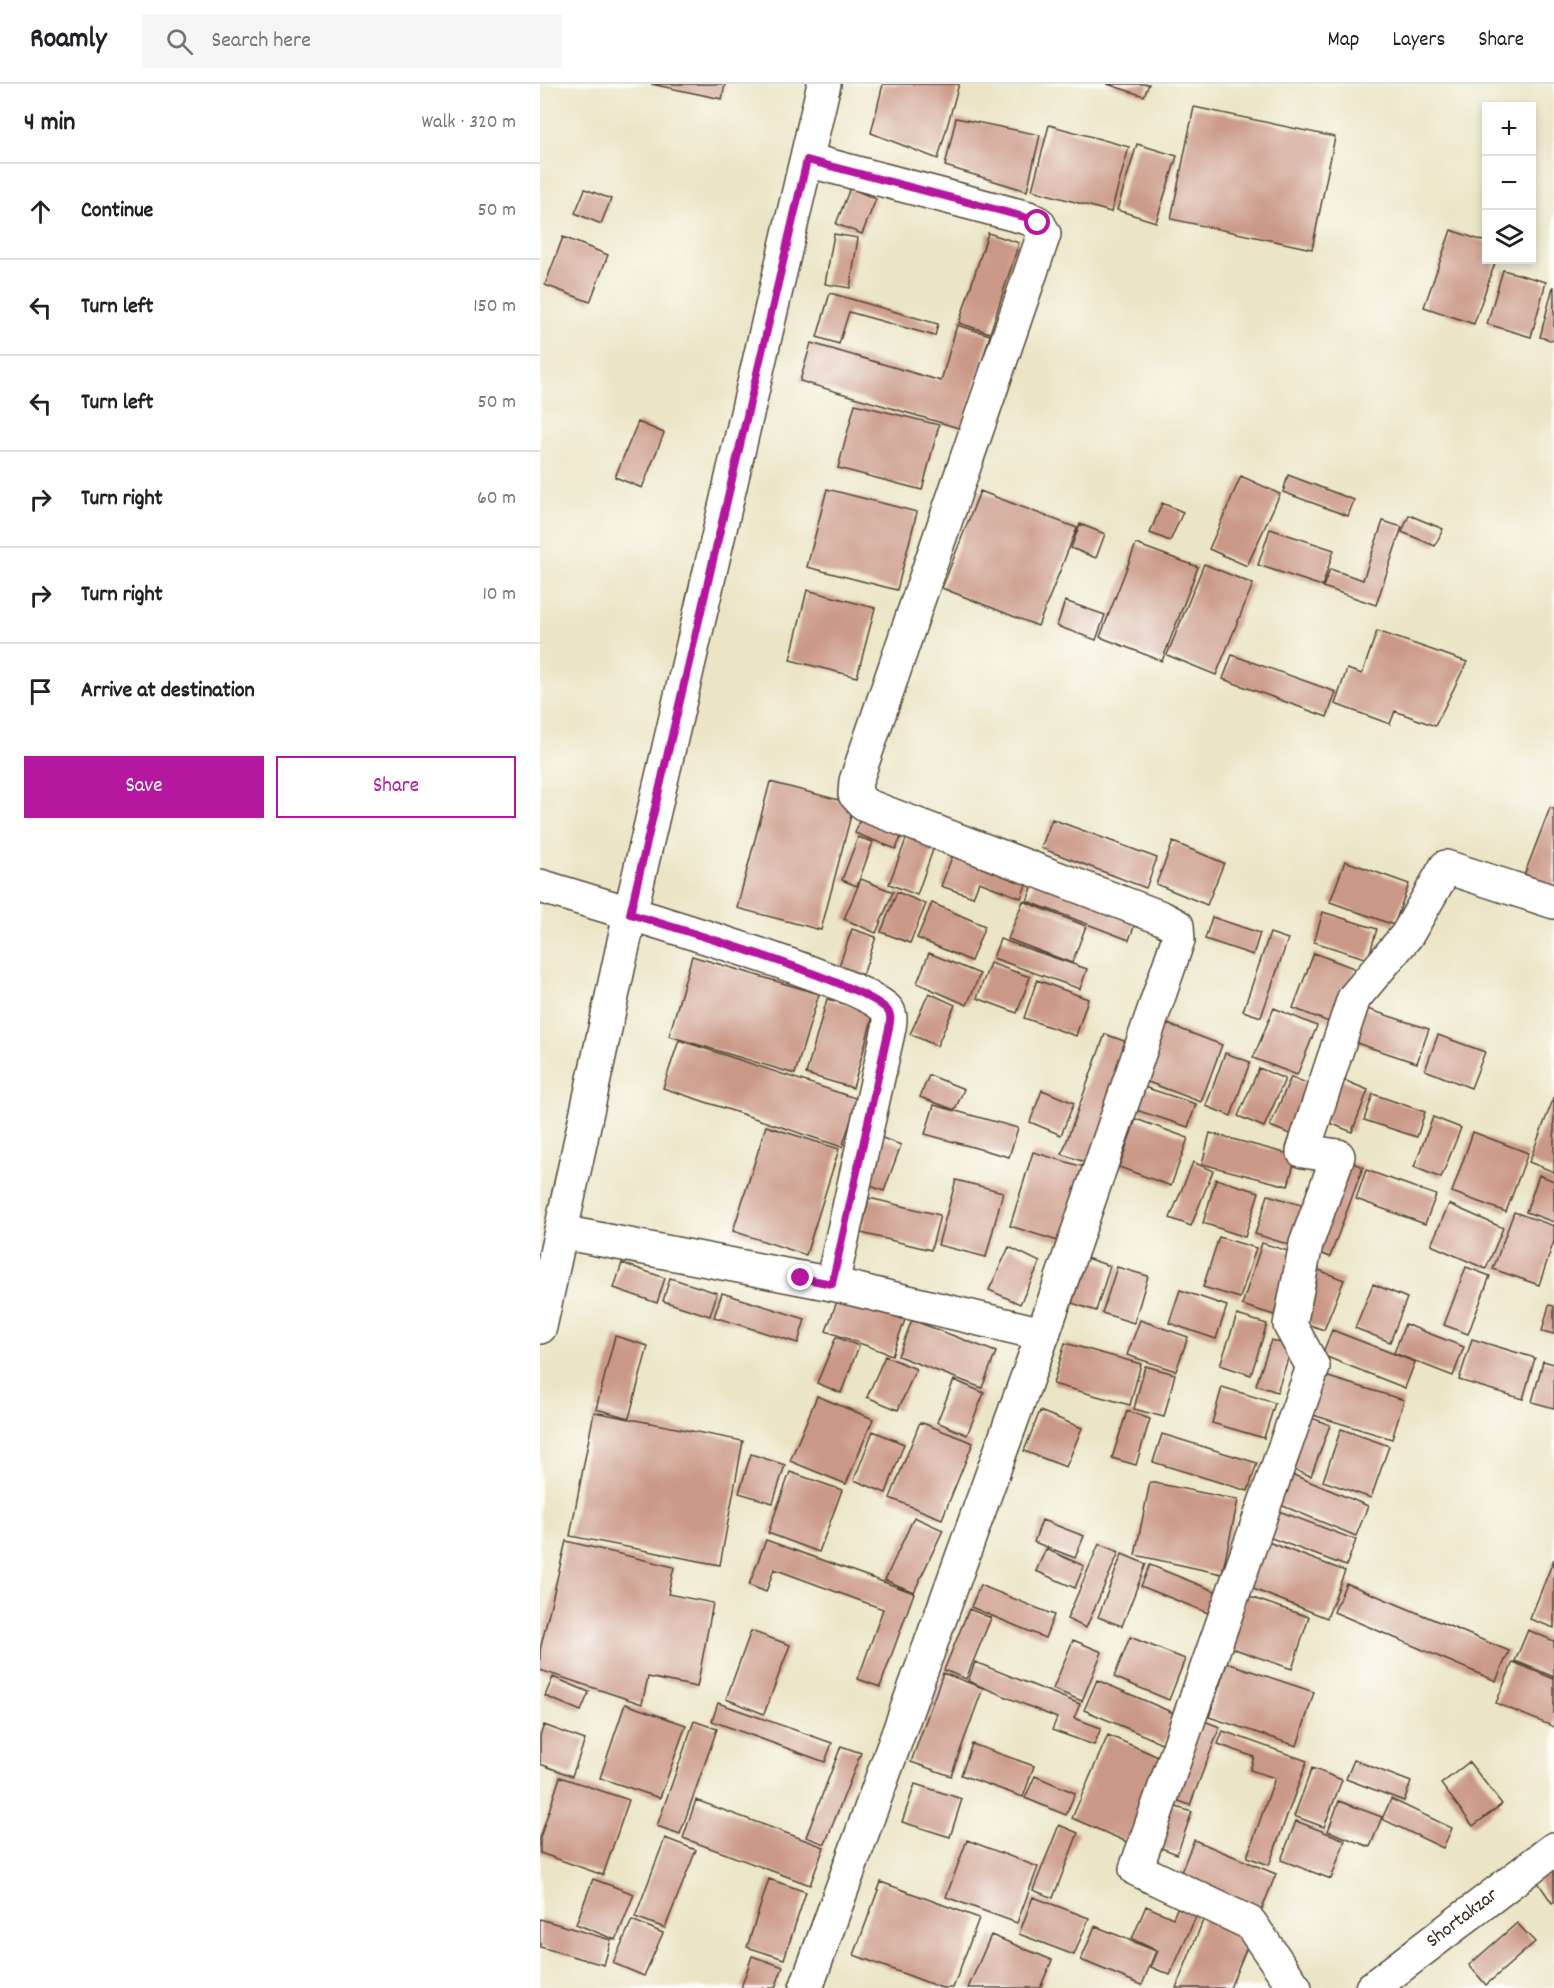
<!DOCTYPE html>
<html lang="en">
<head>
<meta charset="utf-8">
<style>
  body { margin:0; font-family:Dekko,sans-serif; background:#f6f6f6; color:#202124 }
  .controls { position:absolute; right:18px; top:18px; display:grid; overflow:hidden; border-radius:0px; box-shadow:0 3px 9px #0003 }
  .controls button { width:54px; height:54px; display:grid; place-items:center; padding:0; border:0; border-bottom:2px solid #e0e0e0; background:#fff; color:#202124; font:30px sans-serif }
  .stop { position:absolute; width:18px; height:18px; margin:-14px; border:4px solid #b5179e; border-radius:50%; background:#fff }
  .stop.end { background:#b5179e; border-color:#fff; box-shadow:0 2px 6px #0008 }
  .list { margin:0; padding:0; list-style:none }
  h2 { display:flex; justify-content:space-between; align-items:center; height:78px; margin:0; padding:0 24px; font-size:26px }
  h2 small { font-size:20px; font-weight:400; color:#757577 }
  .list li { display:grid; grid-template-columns:39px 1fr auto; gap:18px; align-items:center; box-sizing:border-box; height:96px; padding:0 24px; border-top:2px solid #e0e0e0 }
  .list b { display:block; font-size:22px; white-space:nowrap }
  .list em { font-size:20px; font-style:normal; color:#757577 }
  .actions { display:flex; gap:12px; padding:18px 24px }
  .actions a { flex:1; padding:14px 0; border:2px solid #b5179e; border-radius:0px; text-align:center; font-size:21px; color:#b5179e }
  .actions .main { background:#b5179e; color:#fff }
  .icon { flex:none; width:33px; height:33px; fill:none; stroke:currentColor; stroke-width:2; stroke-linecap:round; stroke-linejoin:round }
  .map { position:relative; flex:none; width:1014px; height:1904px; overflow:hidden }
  header { display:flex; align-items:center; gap:36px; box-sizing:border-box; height:84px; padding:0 30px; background:#fff; border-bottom:2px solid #e0e0e0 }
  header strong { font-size:28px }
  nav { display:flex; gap:33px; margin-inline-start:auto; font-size:21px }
  .search { width:420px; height:54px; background:#f6f6f6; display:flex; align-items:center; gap:15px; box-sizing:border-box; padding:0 21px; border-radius:0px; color:#757577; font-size:22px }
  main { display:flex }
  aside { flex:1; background:#fff }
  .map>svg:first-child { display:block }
  .building { fill:#ca9886 }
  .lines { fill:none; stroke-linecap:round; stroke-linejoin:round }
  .minor-casing { stroke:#554637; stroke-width:36 }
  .minor { stroke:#fff; stroke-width:33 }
  .route { stroke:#b5179e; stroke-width:8 }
  .labels { text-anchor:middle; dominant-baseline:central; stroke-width:4.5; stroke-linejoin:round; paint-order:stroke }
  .street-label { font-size:20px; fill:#3b2a1e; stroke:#fdfcf7 }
</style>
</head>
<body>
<header>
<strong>Roamly</strong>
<div class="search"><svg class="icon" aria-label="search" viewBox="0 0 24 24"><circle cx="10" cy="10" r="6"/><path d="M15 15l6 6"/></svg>Search here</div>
<nav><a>Map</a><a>Layers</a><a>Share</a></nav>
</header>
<main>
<aside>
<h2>4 min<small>Walk · 320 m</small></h2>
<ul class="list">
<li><svg class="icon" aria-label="ahead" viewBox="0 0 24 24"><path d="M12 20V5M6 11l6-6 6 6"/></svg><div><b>Continue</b></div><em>50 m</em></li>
<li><svg class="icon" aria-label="left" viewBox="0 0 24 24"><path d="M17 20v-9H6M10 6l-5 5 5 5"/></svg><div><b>Turn left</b></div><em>150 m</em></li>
<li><svg class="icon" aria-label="left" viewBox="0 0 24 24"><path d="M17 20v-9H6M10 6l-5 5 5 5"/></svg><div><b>Turn left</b></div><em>50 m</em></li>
<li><svg class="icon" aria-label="right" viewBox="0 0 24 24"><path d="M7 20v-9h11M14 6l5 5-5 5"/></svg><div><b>Turn right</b></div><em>60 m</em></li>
<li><svg class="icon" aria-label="right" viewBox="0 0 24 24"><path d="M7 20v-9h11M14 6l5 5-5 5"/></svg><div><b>Turn right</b></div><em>10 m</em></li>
<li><svg class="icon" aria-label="arrive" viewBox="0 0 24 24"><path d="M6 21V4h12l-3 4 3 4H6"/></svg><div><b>Arrive at destination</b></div></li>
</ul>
<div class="actions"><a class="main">Save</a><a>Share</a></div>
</aside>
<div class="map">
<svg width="1014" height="1904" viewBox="0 0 1014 1904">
  <rect width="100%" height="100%" fill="#fdfcf7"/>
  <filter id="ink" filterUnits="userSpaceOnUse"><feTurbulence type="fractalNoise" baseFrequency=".0167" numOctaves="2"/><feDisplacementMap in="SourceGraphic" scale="12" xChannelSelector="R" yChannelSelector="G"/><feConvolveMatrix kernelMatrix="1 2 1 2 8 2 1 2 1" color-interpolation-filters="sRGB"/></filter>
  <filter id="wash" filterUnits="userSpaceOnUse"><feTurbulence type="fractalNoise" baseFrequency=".008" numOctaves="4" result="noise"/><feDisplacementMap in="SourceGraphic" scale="24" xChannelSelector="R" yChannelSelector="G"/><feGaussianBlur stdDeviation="1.35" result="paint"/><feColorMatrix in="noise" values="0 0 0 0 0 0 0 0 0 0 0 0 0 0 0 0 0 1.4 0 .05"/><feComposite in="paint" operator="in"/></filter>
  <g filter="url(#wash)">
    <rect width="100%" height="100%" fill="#ebe5c6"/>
    <g id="blocks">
      <path class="building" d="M111,0H185L182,15Z
        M343,0H419L398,75L331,49Z
        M567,0H609L604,12Z
        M654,23L795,53L772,165L631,135Z
        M416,34L500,51L487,107L405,82Z
        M509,41L589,63L571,128L492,106Z
        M597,60L637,72L616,138L577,126Z
        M310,104L336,115L322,150L296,140Z
        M45,105L71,115L61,140L35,129Z
        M911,146L946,158V176H956L934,240L884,223Z
        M448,149L479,159L450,249L419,239Z
        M294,150L318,154L310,204L285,200Z
        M23,153L68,171L50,218L5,201Z
        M963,186L1006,198L991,253L947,240Z
        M1013,203H1014V257L1000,253Z
        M290,209L398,240L395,252L309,228L299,260L277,253Z
        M417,241L450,251L422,345L260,297L271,259L401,297Z
        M315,320L399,341L382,406L298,384Z
        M98,338L124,349L102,404L75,393Z
        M748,391L814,416L808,432L743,408Z
        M701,392L740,410L707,482L669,465Z
        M287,405L377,428L357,506L267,483Z
        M440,407L537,444L498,542L402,504Z
        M622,419L643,428L630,457L610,449Z
        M869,431L903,445L895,462L862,448Z
        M843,437L862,443L836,521L783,503L790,485L823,496Z
        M540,440L565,450L556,474L531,464Z
        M730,445L794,466L782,502L718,481Z
        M596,460L658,483L622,577L560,553Z
        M664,480L713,500L676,591L627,571Z
        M267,506L335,524L317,593L250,576Z
        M525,517L565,531L556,556L517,542Z
        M837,547L927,578L895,642L855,627L850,640L795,620L807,585L822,590Z
        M692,571L796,608L787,633L683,595Z
        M230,698L314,720L281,846L197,824Z
        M1010,724L1014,725V806L983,794Z
        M322,731L363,748L356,765L315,749Z
        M512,735L617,774L606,804L501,764Z
        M368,750L395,760L377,811L349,800Z
        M318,753L333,758L317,802L302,796Z
        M633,758L684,779L667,821L616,800Z
        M415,765L489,793L481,814L439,798L433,813L401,802Z
        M805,777L869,800L854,841L790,818Z
        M497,791L599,830L589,856L487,817Z
        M321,795L353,808L336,849L304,835Z
        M357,808L386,820L370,859L341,848Z
        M483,817L546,842L532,879L468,855Z
        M392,819L445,842L431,877L377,854Z
        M783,828L837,845L828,875L774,858Z
        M672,833L720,849L713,871L665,855Z
        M312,845L336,853L323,891L299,882Z
        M730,849L748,855L721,933L703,927Z
        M460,855L547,885L540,905L453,874Z
        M389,869L440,890L427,921L377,899Z
        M774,869L816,885L794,940L753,924Z
        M152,872L279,910L255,990L129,952Z
        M450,879L490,893L477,929L437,914Z
        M497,896L548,915L536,952L484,934Z
        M389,909L415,921L397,962L370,950Z
        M287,915L334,928L313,1004L266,990Z
        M821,923L889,945L877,979L810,957Z
        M734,924L777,942L757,991L713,974Z
        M622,938L682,961L661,1018L600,995Z
        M565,950L595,961L553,1081L522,1070Z
        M898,951L945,968L931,1004L885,986Z
        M139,956L318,1015L302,1063L123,1004Z
        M685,969L710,978L691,1032L666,1022Z
        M719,984L745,995L724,1043L698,1032Z
        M389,991L424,1005L415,1026L380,1013Z
        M751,993L776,1003L755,1052L730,1042Z
        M796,993L828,1006L812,1048L780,1035Z
        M604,1003L656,1020L648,1043L596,1026Z
        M502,1006L534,1019L521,1051L490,1038Z
        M833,1010L885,1028L877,1053L824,1036Z
        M1014,1013V1088L989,1078Z
        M394,1021L478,1044L469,1073L385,1050Z
        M893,1033L921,1044L901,1094L874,1083Z
        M596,1035L648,1054L631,1102L579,1083Z
        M226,1042L299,1065L266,1171L193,1147Z
        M933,1048L988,1069L966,1128L912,1108Z
        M670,1049L756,1072L748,1102L662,1080Z
        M337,1052L361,1061L344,1107L320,1098Z
        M493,1068L547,1084L524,1159L470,1142Z
        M805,1076L823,1083L790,1173L771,1166Z
        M653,1078L673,1087L651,1142L630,1134Z
        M826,1086L896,1111L885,1140L816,1115Z
        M999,1091L1014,1097V1138L986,1128Z
        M676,1095L719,1108L705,1153L663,1139Z
        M416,1096L463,1108L446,1173L398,1161Z
        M728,1111L765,1122L753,1162L715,1150Z
        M329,1114L400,1131L391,1166L321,1149Z
        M909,1120L963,1144L946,1185L891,1161Z
        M974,1128L1014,1142V1157L999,1201L953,1185Z
        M679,1153L716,1164L700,1214L663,1203Z
        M722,1159L754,1169L734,1231L702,1221Z
        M469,1163L500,1178L480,1220L449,1206Z
        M546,1174L570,1182L556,1227L532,1219Z
        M82,1179L125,1194L117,1219L74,1204Z
        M577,1183L608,1192L594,1239L562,1229Z
        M926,1183L950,1192L928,1250L904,1241Z
        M776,1185L804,1196L784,1246L756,1236Z
        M130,1194L177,1209L170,1232L123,1217Z
        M833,1200L867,1214L850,1258L815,1244Z
        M640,1206L687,1222L676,1255L629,1239Z
        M182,1209L265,1235L258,1259L174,1233Z
        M299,1212L365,1236L352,1271L286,1247Z
        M1009,1221L1014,1222V1250L1002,1247Z
        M697,1231L727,1240L711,1291L680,1281Z
        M372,1236L456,1268L442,1304L358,1272Z
        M600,1236L648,1253L636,1287L587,1271Z
        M865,1240L924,1263L913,1292L854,1269Z
        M792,1246L875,1278L865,1304L782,1271Z
        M75,1252L108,1262L89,1334L56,1325Z
        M296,1253L319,1262L301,1309L277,1299Z
        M932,1255L995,1274L983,1315L919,1296Z
        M731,1256L752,1263L737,1308L716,1301Z
        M525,1259L601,1280L590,1321L513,1300Z
        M345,1272L376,1285L358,1326L327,1313Z
        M1003,1277L1014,1280V1324L992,1318Z
        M605,1282L635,1290L624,1333L594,1325Z
        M775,1289L864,1316L852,1355L763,1328Z
        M414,1296L444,1309L427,1351L397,1338Z
        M682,1303L735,1319L724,1354L672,1339Z
        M277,1312L333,1335L306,1400L250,1377Z
        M500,1327L542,1344L526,1383L484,1367Z
        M587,1327L610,1335L596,1381L572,1374Z
        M54,1328L203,1357L180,1481L30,1452Z
        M759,1329L790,1341L771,1392L740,1381Z
        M380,1338L433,1359L402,1435L350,1414Z
        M801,1345L849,1362L831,1414L783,1397Z
        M333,1347L364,1360L346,1409L314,1396Z
        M622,1350L717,1379L708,1407L613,1378Z
        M211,1370L245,1381L233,1419L199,1409Z
        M744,1387L828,1422L816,1452L731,1417Z
        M250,1388L302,1406L279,1468L228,1449Z
        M610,1398L698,1416L682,1490L595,1471Z
        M736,1426L816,1456L806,1482L726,1452Z
        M374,1433L403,1446L374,1508L345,1496Z
        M502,1436L544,1452L535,1474L494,1458Z
        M720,1455L805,1487L787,1534L703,1501Z
        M226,1456L374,1509L340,1603L318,1595L343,1525L234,1485L226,1508L209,1501Z
        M26,1457L134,1483L128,1510L173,1519L157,1603L108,1593L102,1620L0,1586V1566Z
        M559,1460L579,1468L546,1544L527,1535Z
        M506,1465L544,1482L535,1504L496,1487Z
        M582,1470L606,1480L582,1542L558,1533Z
        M1014,1475V1544L990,1535Z
        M610,1481L682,1510L673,1531L601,1502Z
        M806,1499L969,1567L956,1597L794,1528Z
        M440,1501L514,1531L505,1554L431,1523Z
        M704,1511L769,1533L752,1585L686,1562Z
        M429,1525L451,1534L426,1595L404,1586Z
        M988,1546L1014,1557V1593L975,1577Z
        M211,1547L250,1561L224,1630L186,1615Z
        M590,1553L645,1575L629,1616L574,1593Z
        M533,1556L562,1568L542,1617L513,1605Z
        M435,1578L540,1620L534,1634L561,1644L554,1661L512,1646L517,1634L428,1597Z
        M973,1578L1014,1595V1643L956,1619Z
        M687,1579L774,1608L757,1662L669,1633Z
        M403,1589L443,1604L411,1692L371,1678Z
        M13,1593L49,1608L41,1627L5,1612Z
        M557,1596L636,1630L624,1660L544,1626Z
        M178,1619L292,1659L285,1678L172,1637Z
        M85,1620L146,1641L120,1714L60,1694Z
        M656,1634L680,1643L650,1721L625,1712Z
        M154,1637L177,1645L140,1750L117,1742Z
        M4,1641L45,1656L32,1692L0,1680V1652Z
        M683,1647L767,1677L729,1781L707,1773L735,1694L710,1686L714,1673L678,1660Z
        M568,1651L623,1675L587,1758L532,1734Z
        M432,1660L494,1682L483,1713L421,1691Z
        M301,1662L321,1669L285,1760L266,1753Z
        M814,1676L871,1698L864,1717L806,1695Z
        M929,1678L962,1720L933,1742L901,1700Z
        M772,1684L802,1696L784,1743L754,1732Z
        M495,1692L535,1709L526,1731L485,1714Z
        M20,1693L89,1716L63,1791L0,1769V1754Z
        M375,1700L422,1715L410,1753L362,1738Z
        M851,1715L912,1744L903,1764L842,1735Z
        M156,1716L284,1763L270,1801L143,1754Z
        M799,1717L842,1733L830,1763L788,1747Z
        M630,1721L652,1728L637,1770L616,1762Z
        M756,1737L805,1756L791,1795L741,1776Z
        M519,1741L538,1749L513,1814L493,1806Z
        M125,1754L156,1766L125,1844L95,1833Z
        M427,1756L498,1783L477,1839L406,1813Z
        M654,1756L736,1790L719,1832L637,1798Z
        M1014,1786V1818L1012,1819L997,1797Z
        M53,1795L94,1810L76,1856L36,1840Z
        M229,1795L266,1808L244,1875L207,1863Z
        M341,1798L439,1834L413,1904H402L314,1871Z
        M493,1813L549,1834L534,1871L479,1850Z
        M639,1820L658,1828L630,1891L611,1883L618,1867L592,1855L606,1822L633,1834Z
        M664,1834L711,1853L690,1904H636Z
        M0,1835L71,1856L64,1881L0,1863Z
        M92,1836L123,1849L104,1892L73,1879Z
        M977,1839L995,1858L946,1901L929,1881Z
        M555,1842L616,1867L602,1901L541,1876Z
        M451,1851L512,1876L500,1904H428Z
        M212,1872L243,1883L235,1904H201Z"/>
    </g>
  </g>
  <g filter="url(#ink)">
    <use href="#blocks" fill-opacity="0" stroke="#554637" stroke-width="1.5"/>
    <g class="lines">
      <g class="minor-casing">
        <g id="minor">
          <path d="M0,802C51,818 327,897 348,927C351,932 350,938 349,944L292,1200"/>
          <path d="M21,1148L292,1200L503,1250"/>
          <path d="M0,1243L90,830L284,0"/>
          <path d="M266,1904L503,1250L638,856L637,842L622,834L325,721L315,710L316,697L504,150L498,139L488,134L267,76"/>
          <path d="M755,1904L710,1839L596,1785L773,1283L750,1241L766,1160L798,1072L763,1067L814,914L867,851L906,783L1014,818"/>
          <path id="s1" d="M832,1904L1014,1765"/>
        </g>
      </g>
      <use href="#minor" class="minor"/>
    </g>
  </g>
  <g class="lines" filter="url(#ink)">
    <path class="route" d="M261,1194L292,1200L349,944C350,938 352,932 348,927C329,900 132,843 90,830L267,76L488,134L498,139"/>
  </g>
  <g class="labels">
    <g class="street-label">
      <text stroke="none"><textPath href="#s1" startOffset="114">Shortakzar</textPath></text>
    </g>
  </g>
</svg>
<div class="controls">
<button>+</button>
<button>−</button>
<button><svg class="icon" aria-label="layers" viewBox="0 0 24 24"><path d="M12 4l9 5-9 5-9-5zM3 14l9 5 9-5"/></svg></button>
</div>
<div class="stop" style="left:498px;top:139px"></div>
<div class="stop end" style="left:261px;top:1194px"></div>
</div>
</main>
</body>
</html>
